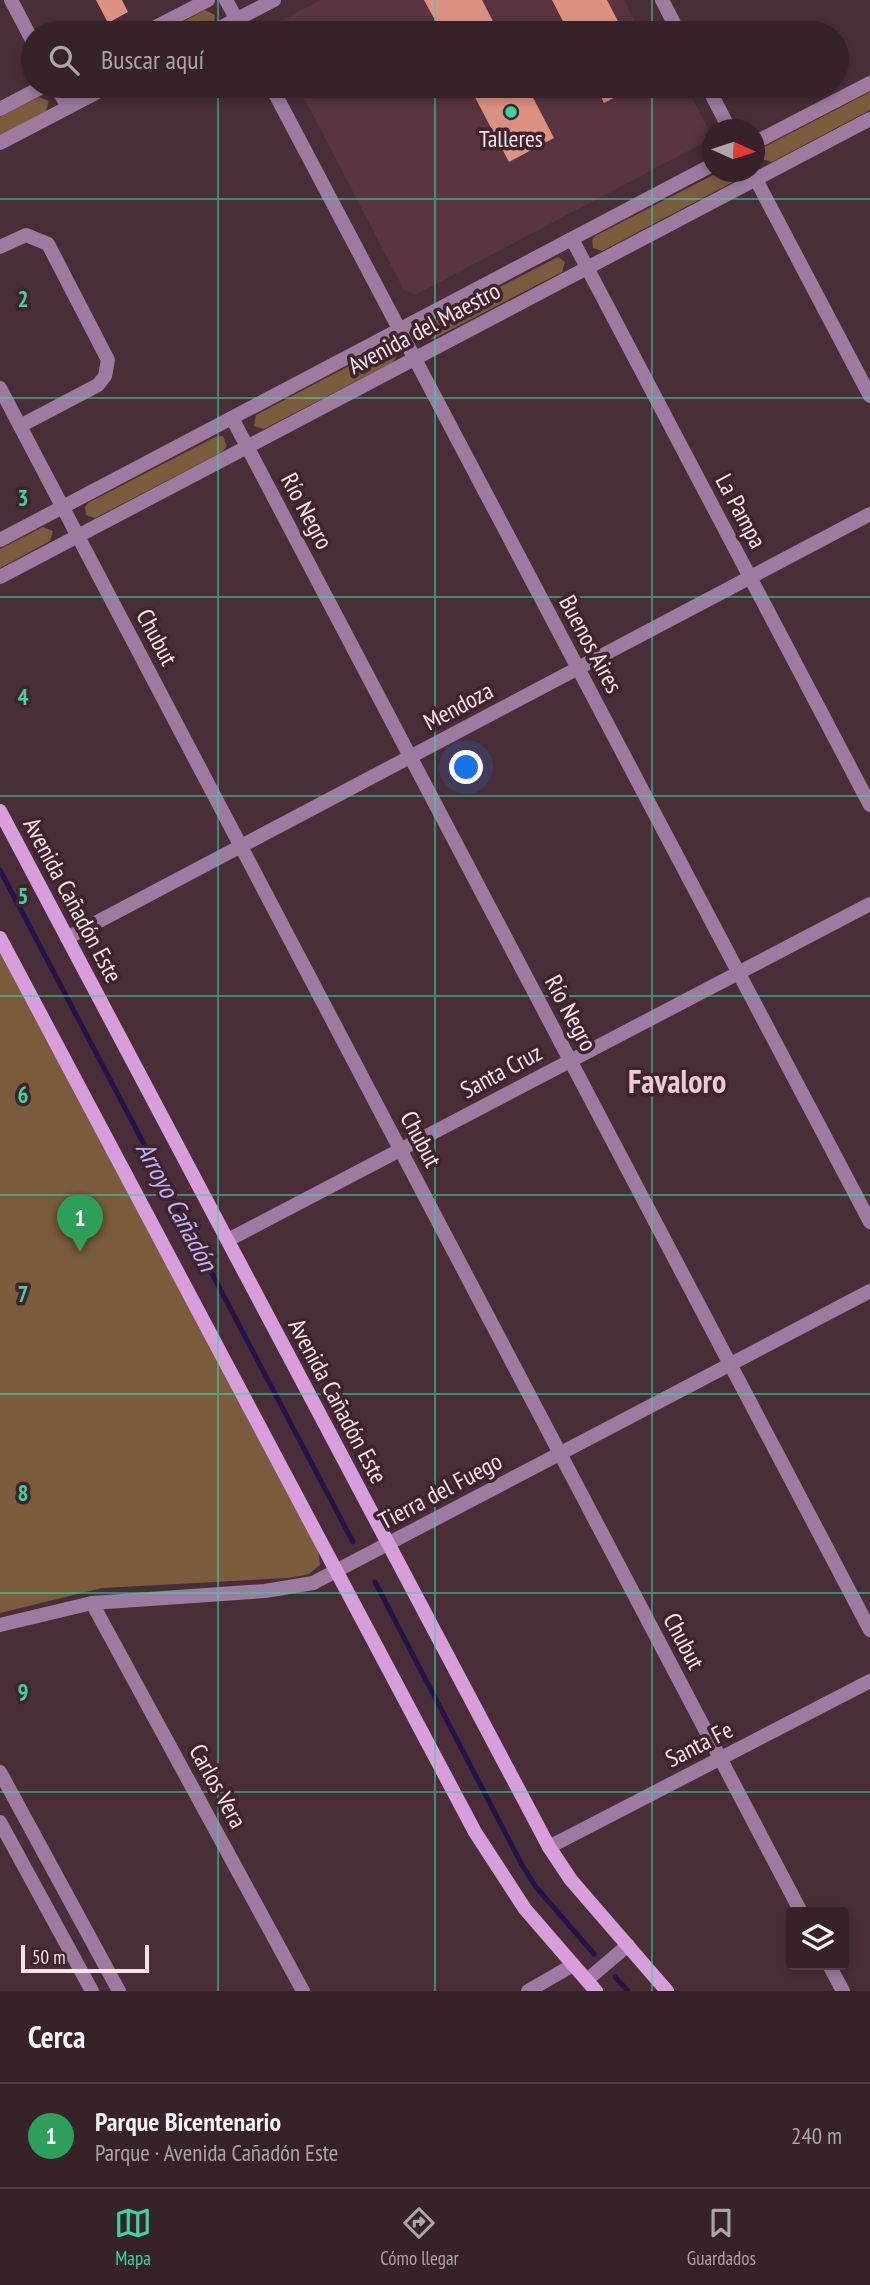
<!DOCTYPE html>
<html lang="es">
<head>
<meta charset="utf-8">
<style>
  body { margin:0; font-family:"PT Sans Narrow",sans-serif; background:#432f35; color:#f1f3f6 }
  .controls { position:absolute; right:21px; bottom:21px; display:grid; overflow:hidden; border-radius:7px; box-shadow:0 4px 10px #0003 }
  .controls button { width:63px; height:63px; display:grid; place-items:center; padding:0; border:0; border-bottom:2px solid #523f46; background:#382229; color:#f1f3f6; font:35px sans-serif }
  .compass { position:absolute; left:702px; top:119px; width:63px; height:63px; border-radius:50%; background:#382229; box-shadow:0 4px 10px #0003; rotate:93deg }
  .scale { position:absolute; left:21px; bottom:18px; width:128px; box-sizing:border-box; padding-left:7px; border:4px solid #f6e3e8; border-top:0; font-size:19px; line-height:24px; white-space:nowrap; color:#f6e3e8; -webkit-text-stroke:5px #3f242d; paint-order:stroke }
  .you { position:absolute; left:467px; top:768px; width:24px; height:24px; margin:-18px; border:5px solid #fff; border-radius:50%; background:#1a73e8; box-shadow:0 0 0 10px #1a73e833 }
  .badge { display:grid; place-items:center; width:46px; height:46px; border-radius:50%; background:#3ad4a5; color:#fff; font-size:23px; font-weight:700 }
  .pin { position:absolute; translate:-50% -58px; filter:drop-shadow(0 2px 4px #0008) }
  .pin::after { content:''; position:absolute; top:37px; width:24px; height:21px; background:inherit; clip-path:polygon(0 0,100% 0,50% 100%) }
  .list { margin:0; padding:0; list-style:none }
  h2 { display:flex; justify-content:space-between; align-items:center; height:91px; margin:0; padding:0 28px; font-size:30px }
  h2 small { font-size:23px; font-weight:400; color:#aba4a8 }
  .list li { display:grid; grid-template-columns:46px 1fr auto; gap:21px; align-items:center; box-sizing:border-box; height:105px; padding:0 28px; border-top:2px solid #523f46 }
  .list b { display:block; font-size:26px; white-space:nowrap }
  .list p { margin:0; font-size:23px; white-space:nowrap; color:#aba4a8 }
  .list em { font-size:23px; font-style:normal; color:#aba4a8 }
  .icon { flex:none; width:38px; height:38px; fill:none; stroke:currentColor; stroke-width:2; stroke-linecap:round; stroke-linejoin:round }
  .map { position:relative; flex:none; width:870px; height:1991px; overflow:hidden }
  .search { position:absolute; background:#382229; box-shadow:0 4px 10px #0003; left:21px; right:21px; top:21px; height:77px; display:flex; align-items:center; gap:18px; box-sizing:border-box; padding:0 24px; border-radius:38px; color:#aba4a8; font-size:26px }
  .sheet { height:196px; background:#382229 }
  nav { display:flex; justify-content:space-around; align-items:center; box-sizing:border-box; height:98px; border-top:2px solid #523f46; background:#382229; font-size:19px; color:#aba4a8 }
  nav a { display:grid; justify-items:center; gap:4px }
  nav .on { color:#3ad4a5 }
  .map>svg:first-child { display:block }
  .built { fill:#583541 }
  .green { fill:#7a5b3c }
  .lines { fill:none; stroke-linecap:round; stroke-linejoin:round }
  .stream { stroke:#23134a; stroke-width:5 }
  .building { fill:#dd9181 }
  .minor { stroke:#9e7aa0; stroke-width:14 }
  .tertiary { stroke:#9e7aa0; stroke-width:14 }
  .secondary { stroke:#d89edb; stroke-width:14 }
  .grid { fill:none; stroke:#3ad4a5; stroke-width:2; stroke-opacity:0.55 }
  .poi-dot { fill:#3ad4a5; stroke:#3f242d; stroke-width:2.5 }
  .labels { text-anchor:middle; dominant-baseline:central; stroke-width:7; stroke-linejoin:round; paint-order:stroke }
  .poi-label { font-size:24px; fill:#f6e3e8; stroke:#3f242d }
  .street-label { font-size:24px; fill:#f6e3e8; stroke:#3f242d }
  .water-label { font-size:26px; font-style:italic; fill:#beb3fa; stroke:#3f242d }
  .district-label { font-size:32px; font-weight:bold; fill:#eecad4; stroke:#3f242d }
  .grid-label { font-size:23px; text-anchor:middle; font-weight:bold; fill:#3ad4a5; stroke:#3f242d; stroke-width:7; stroke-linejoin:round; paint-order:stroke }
</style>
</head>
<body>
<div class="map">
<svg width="870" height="1991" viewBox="0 0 870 1991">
  <rect width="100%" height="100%" fill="#4a2e37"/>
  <path class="built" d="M321,0H624L641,33H274L277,23Z
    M298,86H686L709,130L705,142L415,295L404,290Z"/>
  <path class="green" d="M205,10L215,15L214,23L196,33H161Z
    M870,92V110L772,162L762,159L761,151L764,147Z
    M39,97L49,101L46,111L0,136V117Z
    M719,172H733V182L602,251L593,248L592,240L595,236Z
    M558,257L565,262L562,272L433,339L424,337L423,329L426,325Z
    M383,348L394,349L396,357L393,362L264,429L254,426L256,415Z
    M223,436L227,446L222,452L95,518L86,515L85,507L88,503L215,437Z
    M43,527L53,531L50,541L0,568V549Z
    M0,953L318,1550L320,1565L309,1574L288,1578L102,1588L0,1613Z"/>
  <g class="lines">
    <path class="stream" d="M0,870L353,1542
      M375,1582L522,1865L536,1887L594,1954
      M615,1977L628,1991"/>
  </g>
  <path class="building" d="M96,0H122L128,12L108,23Z
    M424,0H482L499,33H442Z
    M552,0H607L624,33H569Z
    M469,86H527L554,138L509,162Z
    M596,86H637L604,103Z"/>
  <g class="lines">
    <path class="minor" d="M11,0L33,42
      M662,0L679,33
      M56,86L68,107
      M707,86L730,130
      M752,172L870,396
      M572,239L870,805
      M0,247L26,235L48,244L108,360L105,376L98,385L20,426
      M0,388L801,1912
      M232,418L870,1630
      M67,938L870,514
      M228,1240L870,904
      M92,1603L303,1991
      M0,1772L119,1991
      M0,1822L92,1991
      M549,1847L870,1681
      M829,1965L843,1991
      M587,1980L628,1945
      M528,1991L573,1965"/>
    <path class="tertiary" d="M226,0L244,33
      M144,33L208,0
      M210,33L274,0
      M271,86L870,1222
      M0,109L44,86
      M0,143L109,86
      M754,143L870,83
      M0,540L712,165
      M0,577L870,119
      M0,1625L92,1603L265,1591L313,1583L870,1291"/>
    <path class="secondary" d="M0,811L549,1847L571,1880L667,1991
      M0,938L475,1832L525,1909L596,1991"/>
  </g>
  <path class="grid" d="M218,0V33M435,0V33M652,0V33M218,86V1991M435,86V1991M652,86V1991M0,199H870M0,398H870M0,597H870M0,796H870M0,996H870M0,1195H870M0,1394H870M0,1593H870M0,1792H870"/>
  <circle class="poi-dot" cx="511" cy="112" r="7"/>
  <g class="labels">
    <g class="poi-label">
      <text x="511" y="138">Talleres</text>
    </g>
    <g class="street-label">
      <text transform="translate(424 328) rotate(-28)">Avenida del Maestro</text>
      <text transform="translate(307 511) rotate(62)">Río Negro</text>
      <text transform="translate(741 511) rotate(62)">La Pampa</text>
      <text transform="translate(157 637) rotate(62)">Chubut</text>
      <text transform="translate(591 644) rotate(62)">Buenos Aires</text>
      <text transform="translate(458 706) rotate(-28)">Mendoza</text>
      <text transform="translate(73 900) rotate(62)">Avenida Cañadón Este</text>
      <text transform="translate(571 1013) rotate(62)">Río Negro</text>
      <text transform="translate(501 1071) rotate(-28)">Santa Cruz</text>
      <text transform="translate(421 1139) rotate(62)">Chubut</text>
      <text transform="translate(338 1401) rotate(62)">Avenida Cañadón Este</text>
      <text transform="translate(440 1491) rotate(-28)">Tierra del Fuego</text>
      <text transform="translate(684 1641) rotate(62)">Chubut</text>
      <text transform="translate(699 1744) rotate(-27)">Santa Fe</text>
      <text transform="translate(218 1786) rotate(61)">Carlos Vera</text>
    </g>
    <g class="water-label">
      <text transform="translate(177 1206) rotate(62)">Arroyo Cañadón</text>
    </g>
    <g class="district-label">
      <text x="677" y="1081">Favaloro</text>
    </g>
  </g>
  <g class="grid-label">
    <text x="23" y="307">2</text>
    <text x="23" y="506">3</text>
    <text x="23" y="705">4</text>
    <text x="23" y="904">5</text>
    <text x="23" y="1103">6</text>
    <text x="23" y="1302">7</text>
    <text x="23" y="1501">8</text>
    <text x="23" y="1700">9</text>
  </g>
</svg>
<div class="controls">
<button><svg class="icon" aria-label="layers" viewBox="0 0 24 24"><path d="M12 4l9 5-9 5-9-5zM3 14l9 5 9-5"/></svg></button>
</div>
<svg class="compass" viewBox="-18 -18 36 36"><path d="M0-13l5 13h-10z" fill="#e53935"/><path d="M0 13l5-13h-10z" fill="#aba4a8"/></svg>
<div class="scale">50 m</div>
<div class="you"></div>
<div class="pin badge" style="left:80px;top:1252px;background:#2e9e5b">1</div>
<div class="search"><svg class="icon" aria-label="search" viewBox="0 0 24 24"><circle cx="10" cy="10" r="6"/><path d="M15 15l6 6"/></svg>Buscar aquí</div>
</div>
<section class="sheet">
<h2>Cerca<small></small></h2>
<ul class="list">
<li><span class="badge" style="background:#2e9e5b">1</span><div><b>Parque Bicentenario</b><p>Parque · Avenida Cañadón Este</p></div><em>240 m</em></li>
</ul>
</section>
<nav>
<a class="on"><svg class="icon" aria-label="map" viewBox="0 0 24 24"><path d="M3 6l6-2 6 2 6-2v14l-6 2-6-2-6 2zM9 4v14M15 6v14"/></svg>Mapa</a>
<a><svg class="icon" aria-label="directions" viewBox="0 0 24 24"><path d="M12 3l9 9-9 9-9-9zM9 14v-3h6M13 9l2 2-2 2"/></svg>Cómo llegar</a>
<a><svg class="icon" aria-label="saved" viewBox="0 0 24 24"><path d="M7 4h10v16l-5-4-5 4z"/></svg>Guardados</a>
</nav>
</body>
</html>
